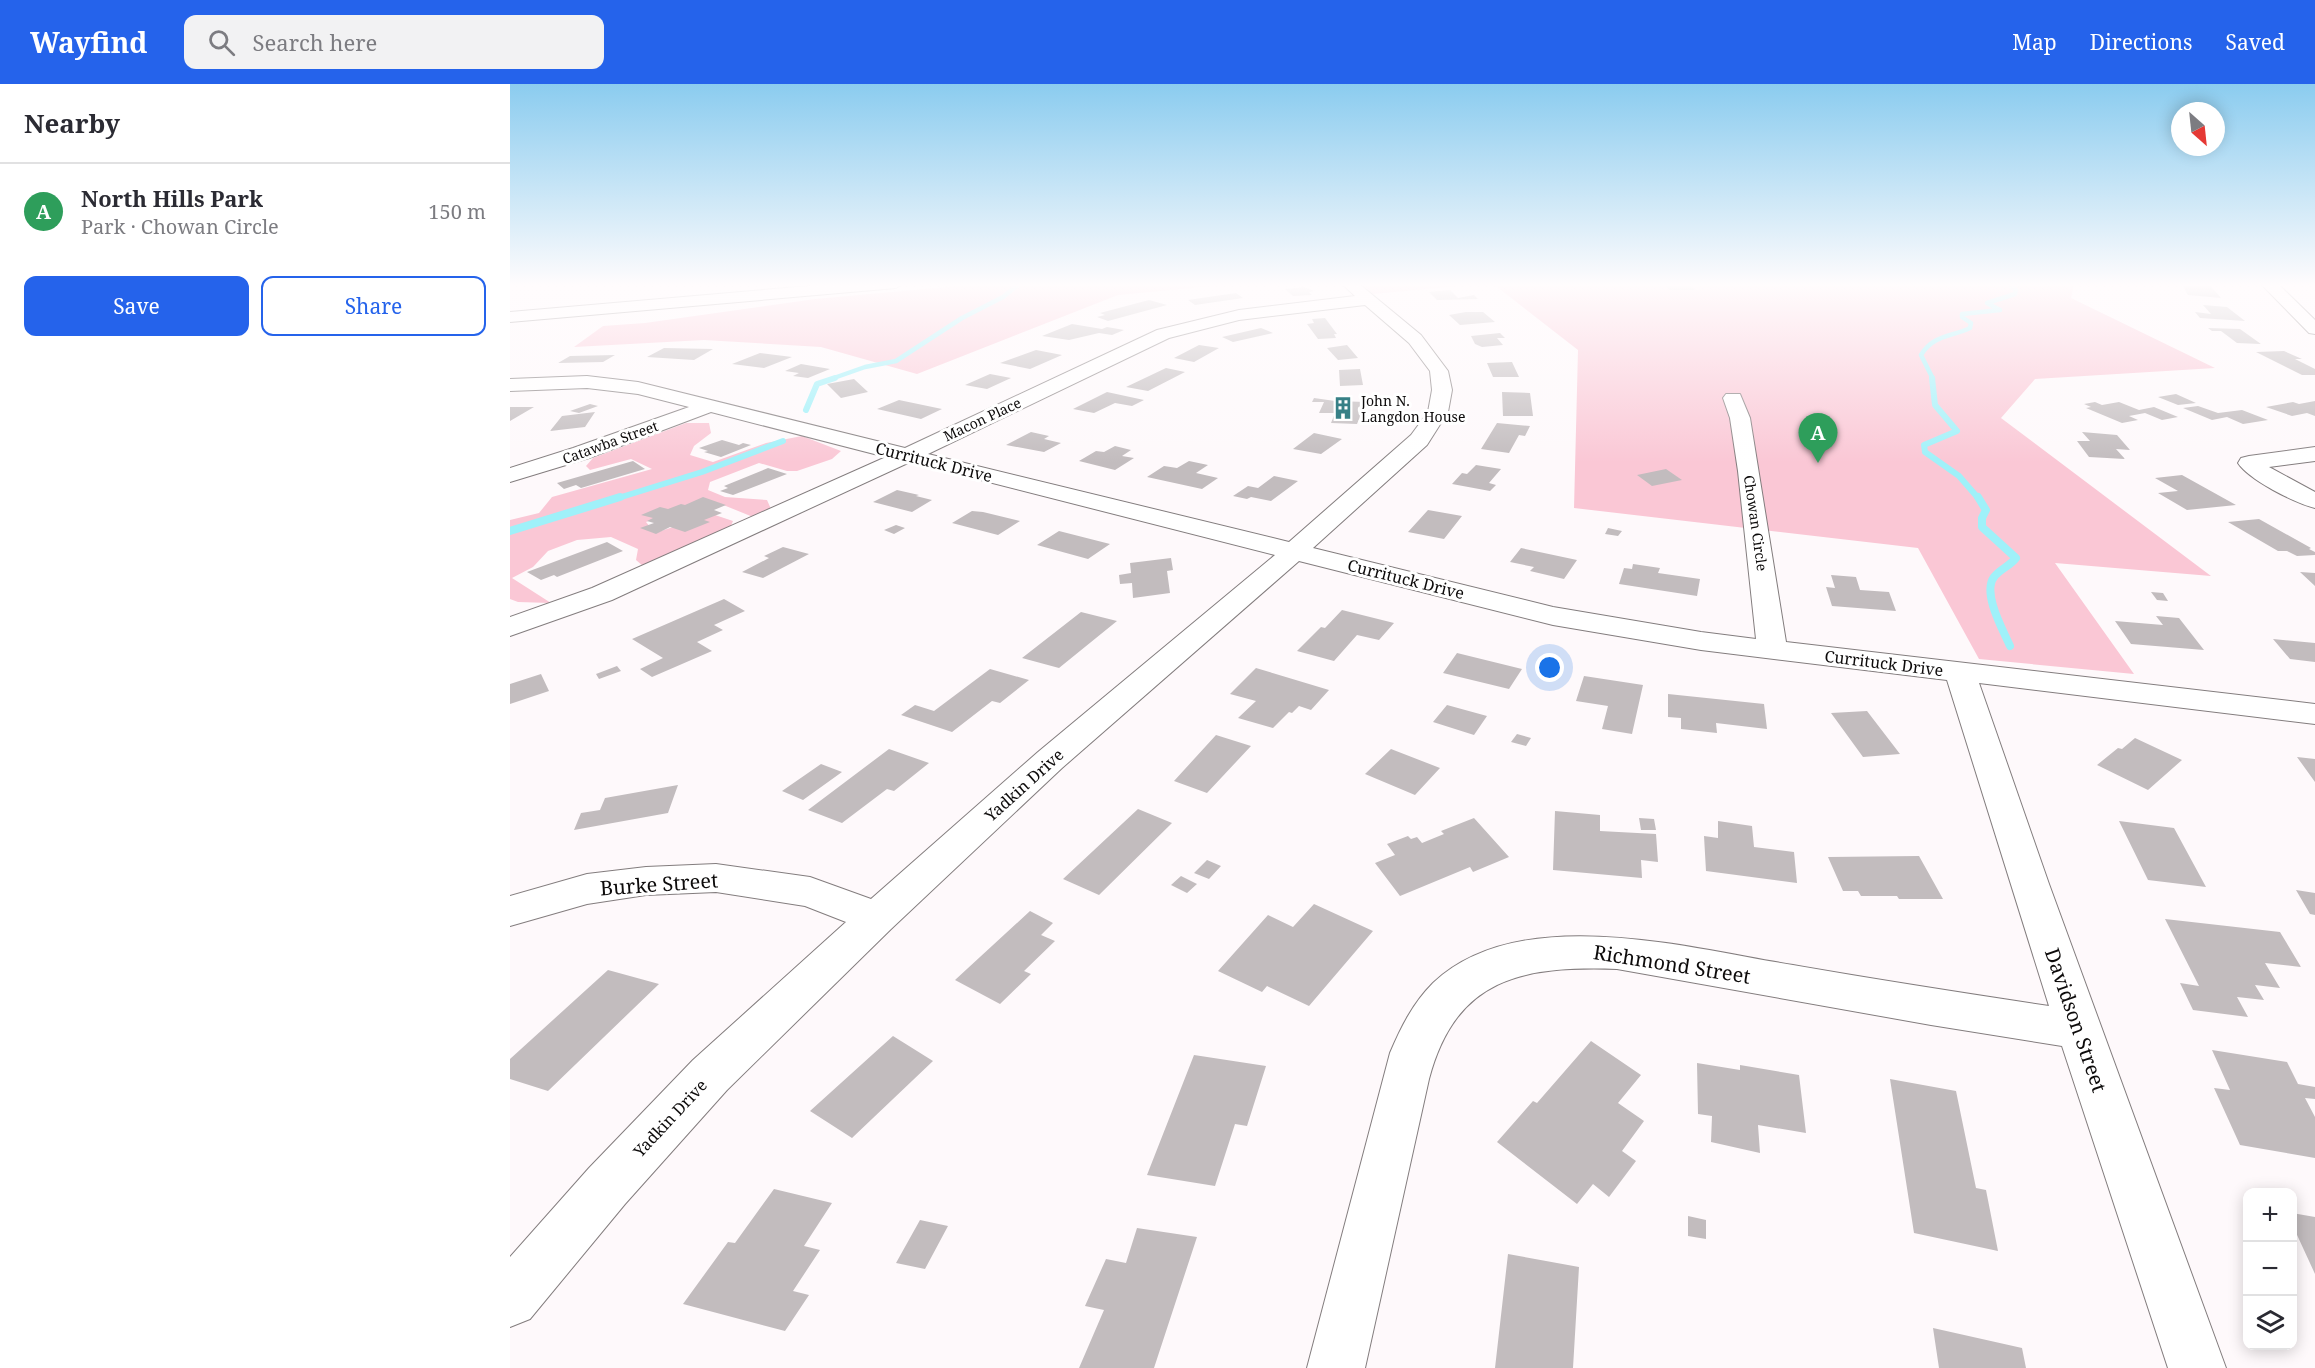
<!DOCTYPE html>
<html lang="en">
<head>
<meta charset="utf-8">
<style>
  body { margin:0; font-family:"Noto Serif",serif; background:#f2f2f3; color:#2b2b33 }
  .controls { position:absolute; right:18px; bottom:18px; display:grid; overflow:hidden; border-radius:12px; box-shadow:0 3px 15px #0003 }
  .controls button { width:54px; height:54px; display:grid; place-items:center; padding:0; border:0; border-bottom:2px solid #e1e1e2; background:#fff; color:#2b2b33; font:30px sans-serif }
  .compass { position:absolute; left:1661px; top:18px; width:54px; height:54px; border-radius:50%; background:#fff; box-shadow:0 3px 15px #0003; rotate:153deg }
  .you { position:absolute; left:1040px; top:584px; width:21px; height:21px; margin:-15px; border:4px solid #fff; border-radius:50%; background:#1a73e8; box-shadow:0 0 0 9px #1a73e833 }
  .badge { display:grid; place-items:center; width:39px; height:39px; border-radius:50%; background:#2563eb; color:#fff; font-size:20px; font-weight:700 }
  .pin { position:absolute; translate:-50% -50px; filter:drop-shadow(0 2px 3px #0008) }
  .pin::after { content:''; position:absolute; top:32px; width:21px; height:18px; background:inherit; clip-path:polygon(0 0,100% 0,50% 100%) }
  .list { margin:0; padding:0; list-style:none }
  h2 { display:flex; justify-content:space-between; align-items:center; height:78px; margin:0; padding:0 24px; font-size:26px }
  h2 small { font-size:20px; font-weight:400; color:#7c7c81 }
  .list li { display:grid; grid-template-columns:39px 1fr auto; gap:18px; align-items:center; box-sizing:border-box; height:96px; padding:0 24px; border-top:2px solid #e1e1e2 }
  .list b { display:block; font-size:22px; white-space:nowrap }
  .list p { margin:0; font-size:20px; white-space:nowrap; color:#7c7c81 }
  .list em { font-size:20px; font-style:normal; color:#7c7c81 }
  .actions { display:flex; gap:12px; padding:18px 24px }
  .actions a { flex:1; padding:14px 0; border:2px solid #2563eb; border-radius:12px; text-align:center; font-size:21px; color:#2563eb }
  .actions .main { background:#2563eb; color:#fff }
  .icon { flex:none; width:33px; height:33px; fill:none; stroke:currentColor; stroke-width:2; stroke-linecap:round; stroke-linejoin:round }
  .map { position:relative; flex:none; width:1805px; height:1284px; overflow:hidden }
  header { display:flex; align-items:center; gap:36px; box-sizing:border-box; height:84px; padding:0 30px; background:#2563eb; color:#fff }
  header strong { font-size:28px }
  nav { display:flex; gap:33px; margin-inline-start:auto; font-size:21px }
  .search { width:420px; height:54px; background:#f2f2f3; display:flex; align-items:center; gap:15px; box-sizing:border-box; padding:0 21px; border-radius:12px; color:#7c7c81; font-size:22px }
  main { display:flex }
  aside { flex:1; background:#fff }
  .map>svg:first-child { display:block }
  .green { fill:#fac7d5 }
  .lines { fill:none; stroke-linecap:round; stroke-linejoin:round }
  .stream-far2 { stroke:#9ff1f9; stroke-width:4.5 }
  .stream-far1 { stroke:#9ff1f9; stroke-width:6 }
  .stream { stroke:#9ff1f9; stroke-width:8 }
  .building { fill:#c2bcbe }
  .minor-casing { stroke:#837d7e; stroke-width:2 }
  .highway-casing { stroke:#837d7e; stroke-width:2 }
  .minor { fill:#fff; fill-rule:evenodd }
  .highway { fill:#fff; fill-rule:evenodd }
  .labels { text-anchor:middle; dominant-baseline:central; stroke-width:6; stroke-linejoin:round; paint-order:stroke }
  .far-poi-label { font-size:14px; fill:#0d0b0b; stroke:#fff; text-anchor:start }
  .far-street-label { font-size:14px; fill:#0d0b0b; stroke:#fff }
  .street-label { font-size:16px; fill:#0d0b0b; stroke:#fff }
  .near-street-label { font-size:20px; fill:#0d0b0b; stroke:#fff }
</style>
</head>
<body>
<header>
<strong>Wayfind</strong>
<div class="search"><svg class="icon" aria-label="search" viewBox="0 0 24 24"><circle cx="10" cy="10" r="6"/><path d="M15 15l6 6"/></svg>Search here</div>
<nav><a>Map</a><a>Directions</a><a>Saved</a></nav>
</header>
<main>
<aside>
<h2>Nearby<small></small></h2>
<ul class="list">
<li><span class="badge" style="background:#2e9e5b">A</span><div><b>North Hills Park</b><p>Park · Chowan Circle</p></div><em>150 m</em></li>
</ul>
<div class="actions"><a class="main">Save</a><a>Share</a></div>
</aside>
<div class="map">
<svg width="1805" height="1284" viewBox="0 0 1805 1284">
  <rect width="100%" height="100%" fill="#fef9fb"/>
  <path class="green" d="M480,199H735L608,211L407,290L311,263L194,256L64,263L93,242L135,239L305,215Z
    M850,199H981L863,210Z
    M982,199H1564L1561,214L1705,284L1525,295L1491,334L1701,492L1545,479L1624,590L1469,575L1408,464L1064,424L1068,266Z
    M176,339H199L201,349L184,362L180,371L203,378L256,359L292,352L331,367L322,375L287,387H277L249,379L200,398L198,406L215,413L257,416L261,425L243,433L206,418L186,419L136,438L145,449L202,430L223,437L219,446L133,482L126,476L128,465L101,453L67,456L38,467L23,483L2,494L41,519L8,518L0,515V436L29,429L42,413L142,385L121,375L80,386L76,382L83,374Z"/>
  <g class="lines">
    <path class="stream-far2" d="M321,295L355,283L386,277L452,234L493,213L509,200
      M1423,295L1411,271C1423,251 1441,253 1460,244L1461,239L1452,233V230L1490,226L1477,219L1505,210L1506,206L1501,202L1506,199"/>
    <path class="stream-far1" d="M1422,294L1425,321L1447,347L1414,361L1415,368L1449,392L1469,415
      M296,326L307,300L325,294
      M105,415L192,388L273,357"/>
    <path class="stream" d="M1468,413L1476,426L1472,434V443L1506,474C1500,482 1490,485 1484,493C1472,509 1493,546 1500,562
      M0,447L110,413"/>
  </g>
  <path class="building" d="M1178,199L1185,206H1160L1153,200Z
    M1671,199H1698L1711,214L1678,211Z
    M794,203L804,207L799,208L802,211L783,212L775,205Z
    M940,206L948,214L964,211L968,215L927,216L919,208Z
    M726,209L733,214L685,221L678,216Z
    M639,216L657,221L598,237L587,233L595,231L590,229Z
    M1693,221L1717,223L1735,237L1690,234L1685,228L1701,230Z
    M956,228H973L985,238L950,241L939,231Z
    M815,234L827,250H824L826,254L808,255L797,240L804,239L802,235Z
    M562,240L592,245L597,243L614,246L602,251L589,249L559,256L532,252Z
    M751,244L763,249L723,258L712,253Z
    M1698,244L1730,245L1751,260L1727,259L1711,247H1702Z
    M990,249L995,254H987L993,261L972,263L965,260L961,252Z
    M689,261L709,264L684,278L664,274Z
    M837,261L848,274L828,276L817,264Z
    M154,264L203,265L184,276L137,273Z
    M526,266L552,271L520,285L490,279Z
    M1774,267L1792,275H1785L1805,285V291H1792L1746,268Z
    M250,269L282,273L254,284L222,280Z
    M105,271L93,278L48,279L60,272Z
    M1002,278L1009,293H983L977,279Z
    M291,280L320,285L298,294L283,292L289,289L275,287Z
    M656,284L675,288L638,307L616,303Z
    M850,285L853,301L830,302L829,286Z
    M480,290L501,294L477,305L455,301Z
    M344,295L358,308L331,314L317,300Z
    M597,308L634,316L622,322L605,319L584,329L563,325Z
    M992,308L1020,309L1023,332H993Z
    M1666,310L1686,319L1668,321L1648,313Z
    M804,314L825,317L856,318L847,340L821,339L825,329H809L814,318H802Z
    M389,316L432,325L411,335L367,325Z
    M1805,317V332L1797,329L1782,332L1756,323L1783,318L1789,320Z
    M1585,318L1592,321L1609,318L1629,326L1644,323L1668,333L1652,336L1635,329L1619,332L1628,336L1612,339L1576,324L1581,323L1574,320Z
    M80,320L88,322L69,329L60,327Z
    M1688,322L1708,329L1732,326L1758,336L1733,340L1717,333L1702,336L1673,324Z
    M0,323H24L0,337Z
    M85,328L75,343L40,347L52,332Z
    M987,339L1020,342L1015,352L1009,351L999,369L971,365Z
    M521,348L539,352L534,355L551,359L534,368L496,361Z
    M1572,348L1607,351L1620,366L1606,365L1615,375L1579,373L1567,357H1580Z
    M804,349L832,355L811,370L783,365Z
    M212,356L229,361L233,359L241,361L211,373L194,368L198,367L189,364Z
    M605,362L621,366L612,372L624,374L605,386L569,377L586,367L594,368Z
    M123,377L135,385L71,404L66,401L54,405L47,399Z
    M679,377L698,381L686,389L708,394L692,405L637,393L654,382L667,384Z
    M966,381L991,385L979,399L986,401L980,407L942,400L952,389L957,390Z
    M258,384L277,390L223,411L210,407L218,404L214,402Z
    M1156,385L1172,396L1142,402L1127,391Z
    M1672,391L1726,421L1677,426L1648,409L1668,407L1645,394Z
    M764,392L788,397L761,417L741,413L737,415L723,412L738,402L748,404Z
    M387,406L409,411L406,412L422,416L402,428L363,418Z
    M193,413L216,421L204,426L212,429L194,436L200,438L175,448L160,443L146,450L130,444L144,439L137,437L143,434L131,431L150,423L158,425L171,420L175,421Z
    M918,426L952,432L934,455L898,448Z
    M462,427L473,428L510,437L488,451L442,439Z
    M1749,435L1801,464L1799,465L1805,468V471L1787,472L1777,467H1768L1718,438Z
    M386,441L395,444L384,450L374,446Z
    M1098,444L1112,447L1108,452L1095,450Z
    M549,447L600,460L578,475L527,461Z
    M97,458L113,467L47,493L44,491L31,496L17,488Z
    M273,463L299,470L253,494L232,488L259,474L254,472Z
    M1011,464L1067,476L1054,495L1020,487L1024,483L1000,478Z
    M661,474L663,486L657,487L660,509L623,514L622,499L610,500L609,491L621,489L620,479Z
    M1123,480L1150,484L1148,489L1190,495L1187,512L1109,500L1114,484L1122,485Z
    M1790,488L1805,489V502Z
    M1321,491L1346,493L1350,506L1379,508L1386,527L1322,522L1316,503L1325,504Z
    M1641,508L1653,509L1658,517L1647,516Z
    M214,515L235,527L204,541L213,546L187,558L202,567L142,593L130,585L153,574L122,555Z
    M832,526L884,539L869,556L847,551L824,577L787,567L811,543L815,544Z
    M571,528L607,537L549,584L512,574Z
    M1646,532L1669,534L1694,566L1621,560L1605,537L1653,541Z
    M1763,555L1805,559V578L1780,575Z
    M947,569L1012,585L999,605L933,589Z
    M107,582L111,587L89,595L86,590Z
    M746,584L819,606L801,626L789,622L782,629L779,628L763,644L728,634L746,617L720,610Z
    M480,585L519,596L490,619L482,617L442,648L391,631L405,621L424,627Z
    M31,590L39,607L0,620V600Z
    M1074,592L1133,601L1122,650L1092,645L1098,622L1066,617Z
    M1158,610L1254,620L1257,645L1206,639L1207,649L1171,645V634L1158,633Z
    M937,621L977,632L964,651L923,638Z
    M1357,627L1390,670L1353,673L1321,629Z
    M1007,650L1021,654L1016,662L1001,658Z
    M706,651L741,662L697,709L664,697Z
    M1625,654L1672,676L1638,706L1587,681L1608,664L1612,665Z
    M379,665L419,679L384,707L377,705L332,739L298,726Z
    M881,665L930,684L905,711L855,690Z
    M1787,673L1805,675V698Z
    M311,680L332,688L293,716L272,707Z
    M168,701L158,729L64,746L71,729L90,726L95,714Z
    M628,725L662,739L589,811L553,795Z
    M1045,727L1090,731V747L1146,750L1148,778L1131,776L1132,794L1043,786Z
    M964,734L999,773L963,788L960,783L890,812L865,779L885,771L877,760L898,752L901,755L907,753L912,759L934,750L931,747Z
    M1129,734L1144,735L1146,746H1131Z
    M1208,737L1242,742L1244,763L1284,768L1287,799L1196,787L1194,752L1208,754Z
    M1609,737L1664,744L1696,803L1638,796Z
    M1409,772L1433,815H1389L1387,812H1351L1348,807H1333L1318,773Z
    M697,776L711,782L699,795L684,789Z
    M671,792L687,800L677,809L661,801Z
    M1786,806L1805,809V831L1800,830Z
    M804,820L863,847L799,922L757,902L752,908L708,887L758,831L783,843Z
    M520,827L543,839L531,851L545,857L514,887L521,890L490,920L445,896Z
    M1655,835L1770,848L1791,883L1755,879L1770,904L1745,901L1754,916L1727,913L1738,933L1683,926L1670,899L1689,902Z
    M98,886L149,900L38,1007L0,995V975Z
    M383,952L423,977L342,1054L300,1027Z
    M1081,957L1131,991L1108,1019L1134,1037L1112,1067L1126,1077L1099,1113L1083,1100L1067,1120L987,1058L1023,1017L1027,1019Z
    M1702,966L1777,978L1788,1000L1805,1003V1015L1795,1014L1805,1033V1074L1730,1061L1704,1004L1720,1006Z
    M684,971L756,982L737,1042L725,1040L705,1102L637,1091Z
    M1187,979L1230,986V981L1289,991L1296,1049L1248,1041L1250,1069L1201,1058L1202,1032L1188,1030Z
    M1380,995L1446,1007L1466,1104L1476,1106L1488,1167L1404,1149Z
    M264,1105L322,1119L294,1162L310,1166L283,1207L299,1211L275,1247L173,1220L218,1158L225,1159Z
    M1782,1129L1805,1133V1190L1782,1140Z
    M1178,1132L1196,1136V1155L1178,1152Z
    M410,1136L438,1142L415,1185L386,1179Z
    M627,1144L687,1153L644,1284H569L594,1226L575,1222L596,1175L616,1179Z
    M998,1170L1069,1183L1063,1284H985Z
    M1423,1244L1512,1264L1516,1284H1429Z"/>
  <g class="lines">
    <g class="minor-casing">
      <path id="minor" d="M831,199H848L911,251L938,287L942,306L938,328L917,361L803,464L1043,523L1191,548L1246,555L1228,387L1220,334L1213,314L1216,310H1230L1240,334L1276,558L1805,620V640L1469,599L1539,800L1716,1284H1658L1552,962L1421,941L1107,885C1013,882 946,893 919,995L855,1284H797L880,969C891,943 903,919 923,899C1010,817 1178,864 1283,881C1368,896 1453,909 1539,922L1437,596L1191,566L1043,541L789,477L552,684L381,845L217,1006L115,1120L20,1235L0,1243V1173L79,1084L183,976L336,838L295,822L206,808L136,811L77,820L0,842V812L77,790L136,783L206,780L300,793L361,815L528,668L765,471L400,378L102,516L0,552V533L82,504L376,373L201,328L79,374L0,398V384L63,364L179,323L128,310L77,304L0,307V295L77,292L128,298L395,364L647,246L729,226L845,212ZM855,221L899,259L920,287L922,306L918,328L901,351L779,458L418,370L659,254L729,236Z
        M1750,199H1767L1805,236V250L1799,249Z
        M1805,363V377L1759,383L1805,408V424C1785,419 1739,396 1728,379L1731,374L1739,372Z"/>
    </g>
    <g class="highway-casing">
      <path id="highway" d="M334,199H394L386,204L0,238V228Z"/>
    </g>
    <use href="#minor" class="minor"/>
    <use href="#highway" class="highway"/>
  </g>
  <linearGradient id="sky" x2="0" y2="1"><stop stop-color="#8bccef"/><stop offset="0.53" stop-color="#fffcfd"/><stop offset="1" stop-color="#fffcfd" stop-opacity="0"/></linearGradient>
  <rect width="1805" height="379" fill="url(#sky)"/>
  <defs>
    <g id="building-bare" transform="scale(1.8)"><path d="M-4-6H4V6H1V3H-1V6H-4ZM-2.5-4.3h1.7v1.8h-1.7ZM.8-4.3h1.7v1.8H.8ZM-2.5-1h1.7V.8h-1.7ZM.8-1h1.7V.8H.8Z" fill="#378086" stroke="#fff" stroke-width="2.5" paint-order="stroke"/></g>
  </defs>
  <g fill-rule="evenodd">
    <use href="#building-bare" x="833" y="324"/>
  </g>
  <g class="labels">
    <g class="far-poi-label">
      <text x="851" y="316">John N.<tspan x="851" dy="16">Langdon House</tspan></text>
    </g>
    <g class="far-street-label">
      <text transform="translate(472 335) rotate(-25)">Macon Place</text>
      <text transform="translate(100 358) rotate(-20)">Catawba Street</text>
      <text transform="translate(1246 439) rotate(82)">Chowan Circle</text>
    </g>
    <g class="street-label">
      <text transform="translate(424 378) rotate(14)">Currituck Drive</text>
      <text transform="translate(896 495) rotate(14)">Currituck Drive</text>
      <text transform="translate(1374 579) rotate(7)">Currituck Drive</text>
      <text transform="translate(514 701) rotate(-42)">Yadkin Drive</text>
      <text transform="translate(160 1034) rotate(-47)">Yadkin Drive</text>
    </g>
    <g class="near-street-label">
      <text transform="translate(149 800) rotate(-4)">Burke Street</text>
      <text transform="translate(1162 880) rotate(9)">Richmond Street</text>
      <text transform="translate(1566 936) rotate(71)">Davidson Street</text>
    </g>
  </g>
</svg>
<div class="controls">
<button>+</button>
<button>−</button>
<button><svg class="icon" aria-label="layers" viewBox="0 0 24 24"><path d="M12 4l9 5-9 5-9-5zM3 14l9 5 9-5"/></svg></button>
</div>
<svg class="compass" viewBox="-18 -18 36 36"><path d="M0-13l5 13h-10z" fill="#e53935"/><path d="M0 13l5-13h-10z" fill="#7c7c81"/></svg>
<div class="you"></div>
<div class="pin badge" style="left:1308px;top:379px;background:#2e9e5b">A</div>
</div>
</main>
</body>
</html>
